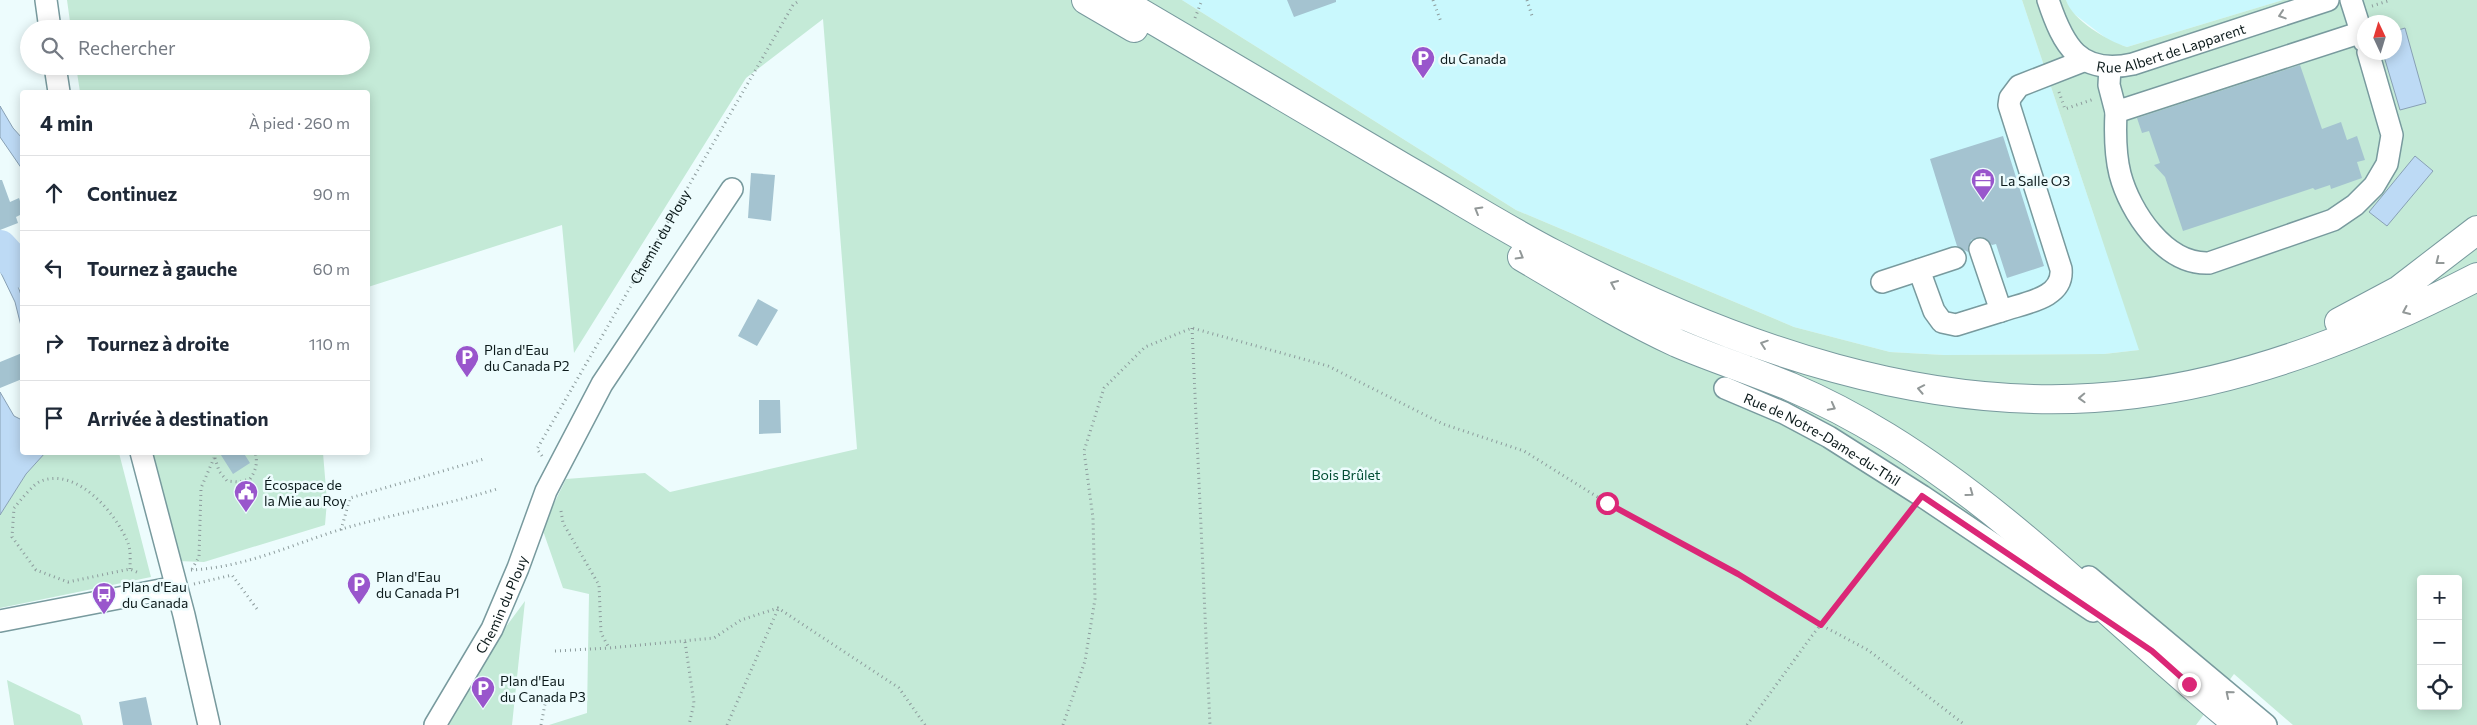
<!DOCTYPE html>
<html lang="fr">
<head>
<meta charset="utf-8">
<style>
  body { margin:0; font-family:Commissioner,sans-serif; background:#f2f2f3; color:#1f2937 }
  .controls { position:absolute; right:15px; bottom:15px; display:grid; overflow:hidden; border-radius:5px; box-shadow:0 2px 12px #0003 }
  .controls button { width:45px; height:45px; display:grid; place-items:center; padding:0; border:0; border-bottom:1px solid #e0e1e3; background:#fff; color:#1f2937; font:25px sans-serif }
  .compass { position:absolute; left:2357px; top:15px; width:45px; height:45px; border-radius:50%; background:#fff; box-shadow:0 2px 12px #0003; rotate:356deg }
  .stop { position:absolute; width:15px; height:15px; margin:-11px; border:4px solid #db2777; border-radius:50%; background:#fff }
  .stop.end { background:#db2777; border-color:#fff; box-shadow:0 1px 5px #0008 }
  .list { margin:0; padding:0; list-style:none }
  h2 { display:flex; justify-content:space-between; align-items:center; height:65px; margin:0; padding:0 20px; font-size:21px }
  h2 small { font-size:16px; font-weight:400; color:#747a83 }
  .list li { display:grid; grid-template-columns:32px 1fr auto; gap:15px; align-items:center; box-sizing:border-box; height:75px; padding:0 20px; border-top:1px solid #e0e1e3 }
  .list b { display:block; font-size:19px; white-space:nowrap }
  .list em { font-size:16px; font-style:normal; color:#747a83 }
  .icon { flex:none; width:28px; height:28px; fill:none; stroke:currentColor; stroke-width:2; stroke-linecap:round; stroke-linejoin:round }
  .map { position:relative; flex:none; width:2477px; height:725px; overflow:hidden }
  .search { position:absolute; background:#fff; box-shadow:0 2px 12px #0003; left:20px; top:20px; width:350px; height:55px; display:flex; align-items:center; gap:12px; box-sizing:border-box; padding:0 18px; border-radius:28px; color:#747a83; font-size:19px }
  .panel { position:absolute; background:#fff; box-shadow:0 2px 12px #0003; left:20px; top:90px; width:350px; height:365px; border-radius:5px }
  .map>svg:first-child { display:block }
  .built { fill:#c9f8fd; fill-rule:evenodd }
  .green { fill:#c4ead7; fill-rule:evenodd }
  .water { fill:#bddaf5; stroke:#88a0b4 }
  .lines { fill:none; stroke-linecap:round; stroke-linejoin:round }
  .river { stroke:#bddaf5; stroke-width:34 }
  .building { fill:#a4c3d0 }
  .minor-casing { stroke:#789a9e; stroke-width:24 }
  .secondary-casing { stroke:#789a9e; stroke-width:30 }
  .path { stroke:#8d9c9d; stroke-width:3; stroke-dasharray:1 4; stroke-linecap:butt }
  .minor { stroke:#fff; stroke-width:21 }
  .secondary { stroke:#fff; stroke-width:28 }
  .oneway { stroke:#929898 }
  .route { stroke:#db2777; stroke-width:6 }
  .labels { text-anchor:middle; dominant-baseline:central; stroke-width:5; stroke-linejoin:round; paint-order:stroke }
  .street-label { font-size:14px; fill:#0c1a1b; stroke:#edfcfd }
  .poi-label { font-size:14px; fill:#0c1a1b; stroke:#edfcfd; text-anchor:start }
  .park-label { font-size:14px; fill:#024d34; stroke:#edfcfd }
</style>
</head>
<body>
<div class="map">
<svg width="2477" height="725" viewBox="0 0 2477 725">
  <rect width="100%" height="100%" fill="#edfcfd"/>
  <path class="built" d="M1182,0H2022L2105,248L2062,115L2405,3L2454,189L2139,350L2104,354L1944,355L1890,352L1794,327L1516,210ZM2364,22H2394V52H2364Z
    M2066,0H2283L2127,47L2111,42L2069,10Z"/>
  <path class="green" d="M67,0H1182L1516,210L1794,327L1890,352L1944,355L2104,354L2139,350L2022,0H2066C2072,20 2108,41 2127,47L2283,0H2477V725H2293L2234,674L2196,725H549L587,713L589,594L563,588L542,528L566,479L645,473L670,492L857,449L823,19L746,78L574,353L562,225L368,287V92H80L76,66H361V29H71ZM2364,22H2394V52H2364ZM2421,579H2458V706H2421Z
    M45,453H119L151,577L0,608V515L26,474Z
    M152,453H323L327,501L325,525L204,562L177,561Z
    M525,601L512,725H433Z
    M7,680L80,715L83,725H14Z"/>
  <path class="water" d="M2405,28L2426,103L2400,110L2383,53L2394,52L2395,31Z
    M0,106L13,128L22,138V169L0,137Z
    M2415,156L2433,171L2387,226L2369,212Z
    M0,239L5,248L22,298V330L15,302L0,271Z
    M0,392L14,416L22,420V452L45,453L26,474L0,515Z"/>
  <g class="lines">
    <path class="river" d="M0,247L22,271"/>
  </g>
  <path class="building" d="M1287,0H1336V2L1294,17Z
    M2300,65L2322,129L2341,122L2347,140L2357,136L2365,160L2357,162L2362,178L2331,189L2330,185L2315,190L2313,188L2183,231L2165,177L2154,165L2160,163L2149,131L2142,133L2137,118Z
    M2003,136L2044,266L2007,278L1996,244L1992,245L1982,237L1971,240L1968,252L1957,246L1930,159Z
    M751,173L775,175L771,221L748,218Z
    M0,180H2L10,202L19,198L22,207V214L16,217L18,223L0,230Z
    M758,299L778,310L757,346L738,336Z
    M22,353V379L0,388V362Z
    M759,400H780L781,433L759,434Z
    M219,452H243L250,463L233,474Z
    M146,697L152,725H123L119,702Z"/>
  <g class="lines">
    <g class="minor-casing">
      <g id="minor">
        <path d="M46,0L50,29"/>
        <path id="s2" d="M2048,0C2063,45 2079,76 2133,64L2328,0"/>
        <path d="M2351,0L2364,41"/>
        <path d="M55,66L59,92"/>
        <path d="M2110,67L2109,85L2116,112L2362,32"/>
        <path d="M2116,112C2115,132 2115,154 2120,174C2130,212 2165,265 2209,263L2333,220L2355,205L2374,186L2387,164L2392,135L2368,52"/>
        <path d="M1980,249L2001,311C2023,303 2064,299 2061,269L2009,105L2010,98L2019,86L2083,61"/>
        <path d="M1919,270L1934,311L1942,322L1956,325L2001,311"/>
        <path d="M1882,282L1955,258"/>
        <path id="s3" d="M1725,388L1784,413L1829,437L1922,496L2093,611"/>
        <path d="M141,452L184,615L209,725"/>
        <path d="M2089,577L2266,725"/>
        <path d="M0,621L176,587"/>
        <path id="s4" d="M435,725L492,629L518,568L546,491L602,384L732,189"/>
      </g>
    </g>
    <g class="secondary-casing">
      <path id="secondary" d="M1086,0L1134,28
        M1119,0C1215,56 1310,113 1406,169C1455,197 1504,228 1554,254C1731,346 1933,420 2135,394C2255,379 2370,332 2477,277
        M1522,257C1573,287 1623,318 1677,343C1714,359 1753,371 1791,387C1824,401 1856,418 1887,437C2017,517 2121,629 2239,725
        M2339,322L2399,290L2477,230"/>
    </g>
    <g class="path">
      <path d="M1433,0L1441,22"/>
      <path d="M1527,0L1533,19"/>
      <path d="M2372,6L2391,0"/>
      <path d="M1195,18L1202,0"/>
      <path d="M2059,92L2065,109L2094,99"/>
      <path d="M1192,328L1210,725"/>
      <path id="s1" d="M542,456L537,449L793,5L800,0"/>
      <path d="M215,458L219,471L227,481L238,482L250,479C256,470 258,463 255,452"/>
      <path d="M561,511L563,523L599,585L601,633L609,648L714,638L741,620L778,608L899,688L925,725"/>
      <path d="M341,530L350,498L484,459"/>
      <path d="M130,569C130,561 131,550 128,543C116,513 77,467 41,481C32,485 21,500 14,508L12,537L36,570L68,582L130,569L139,573"/>
      <path d="M192,569L199,557L201,488L214,458L213,452"/>
      <path d="M191,570C247,567 290,545 342,529C393,514 446,505 497,489"/>
      <path d="M194,584L232,575L257,609"/>
      <path d="M685,642L694,703L689,725"/>
      <path d="M555,651L609,648"/>
      <path d="M541,725L545,704L562,686"/>
      <path d="M727,725L778,609"/>
      <path d="M1063,725L1085,661L1095,599L1093,518L1084,451L1104,388L1145,347L1192,328L1328,366L1443,424L1524,451L1607,503L1738,574L1821,625L1868,650L1965,725"/>
      <path d="M1747,725L1811,637L1909,512"/>
    </g>
    <use href="#minor" class="minor"/>
    <use href="#secondary" class="secondary"/>
  </g>
  <defs><path id="oneway-chevron" d="M-2-3.5L2.5 0L-2 3.5" fill="none" stroke-width="1.6" stroke-linecap="round" stroke-linejoin="round" transform="scale(1.25)"/></defs>
  <g class="oneway">
    <use href="#oneway-chevron" transform="translate(2282 15) rotate(162)"/>
    <use href="#oneway-chevron" transform="translate(1478 210) rotate(-150)"/>
    <use href="#oneway-chevron" transform="translate(1520 256) rotate(30)"/>
    <use href="#oneway-chevron" transform="translate(2439 261) rotate(142)"/>
    <use href="#oneway-chevron" transform="translate(1614 284) rotate(-156)"/>
    <use href="#oneway-chevron" transform="translate(2406 311) rotate(156)"/>
    <use href="#oneway-chevron" transform="translate(1764 344) rotate(-161)"/>
    <use href="#oneway-chevron" transform="translate(1921 389) rotate(-169)"/>
    <use href="#oneway-chevron" transform="translate(2082 398) rotate(178)"/>
    <use href="#oneway-chevron" transform="translate(1832 407) rotate(28)"/>
    <use href="#oneway-chevron" transform="translate(1970 493) rotate(36)"/>
    <use href="#oneway-chevron" transform="translate(2229 694) rotate(-140)"/>
  </g>
  <g class="lines">
    <path class="route" d="M1607,503L1738,574L1821,625L1922,496L2152,651L2189,684"/>
  </g>
  <defs>
    <g id="parking-pin" transform="scale(1.25)"><path d="M0 17L-7.5 6A9.5 9.5 0 1 1 7.5 6Z" fill="#9956cc" stroke="#edfcfd"/><path d="M-3.5-5.5H1a3.5 3.5 0 0 1 0 7H-1V5.5H-3.5ZM-1-3.4V-.6H.8a1.4 1.4 0 0 0 0-2.8Z" fill="#fff"/></g>
    <g id="office-pin" transform="scale(1.25)"><path d="M0 17L-7.5 6A9.5 9.5 0 1 1 7.5 6Z" fill="#9956cc" stroke="#edfcfd"/><path d="M-6-3h4V-5.5h4V-3h4V5H-6ZM-1-4.5V-3h2v-1.5ZM-6 0V1H6V0Z" fill="#fff"/></g>
    <g id="civic-pin" transform="scale(1.25)"><path d="M0 17L-7.5 6A9.5 9.5 0 1 1 7.5 6Z" fill="#9956cc" stroke="#edfcfd"/><path d="M-.6-6.5H3V-4.5H.6V-3L4-1V1h2V6H-6V1h2V-1L-.6-3ZM-1.2 2.5V6h2.4V2.5Z" fill="#fff"/></g>
    <g id="bus-pin" transform="scale(1.25)"><path d="M0 17L-7.5 6A9.5 9.5 0 1 1 7.5 6Z" fill="#9956cc" stroke="#edfcfd"/><path d="M-5-6H5V4H4V6H2V4H-2V6H-4V4H-5ZM-3.5-4V0h7V-4ZM-3.5 1.2v1.5H-2V1.2ZM2 1.2v1.5H3.5V1.2Z" fill="#fff"/></g>
  </defs>
  <g fill-rule="evenodd">
    <use href="#parking-pin" x="1423" y="58"/>
    <use href="#office-pin" x="1983" y="180"/>
    <use href="#parking-pin" x="467" y="357"/>
    <use href="#civic-pin" x="246" y="492"/>
    <use href="#parking-pin" x="359" y="584"/>
    <use href="#bus-pin" x="104" y="594"/>
    <use href="#parking-pin" x="483" y="688"/>
  </g>
  <g class="labels">
    <g class="street-label">
      <text stroke="none"><textPath href="#s2" startOffset="162">Rue Albert de Lapparent</textPath></text>
      <text stroke="none"><textPath href="#s1" startOffset="254">Chemin du Plouy</textPath></text>
      <text stroke="none"><textPath href="#s3" startOffset="110">Rue de Notre-Dame-du-Thil</textPath></text>
      <text stroke="none"><textPath href="#s4" startOffset="138">Chemin du Plouy</textPath></text>
    </g>
    <g class="poi-label">
      <text x="1440" y="58">du Canada</text>
      <text x="2000" y="180">La Salle O3</text>
      <text x="484" y="349">Plan d'Eau<tspan x="484" dy="16">du Canada P2</tspan></text>
      <text x="264" y="484">Écospace de<tspan x="264" dy="16">la Mie au Roy</tspan></text>
      <text x="376" y="576">Plan d'Eau<tspan x="376" dy="16">du Canada P1</tspan></text>
      <text x="122" y="586">Plan d'Eau<tspan x="122" dy="16">du Canada</tspan></text>
      <text x="500" y="680">Plan d'Eau<tspan x="500" dy="16">du Canada P3</tspan></text>
    </g>
    <g class="park-label">
      <text x="1346" y="474">Bois Brûlet</text>
    </g>
  </g>
</svg>
<div class="controls">
<button>+</button>
<button>−</button>
<button><svg class="icon" aria-label="locate" viewBox="0 0 24 24"><circle cx="12" cy="12" r="6"/><path d="M12 2v4M12 18v4M2 12h4M18 12h4"/></svg></button>
</div>
<svg class="compass" viewBox="-18 -18 36 36"><path d="M0-13l5 13h-10z" fill="#e53935"/><path d="M0 13l5-13h-10z" fill="#747a83"/></svg>
<div class="stop" style="left:1607px;top:503px"></div>
<div class="stop end" style="left:2189px;top:684px"></div>
<div class="search"><svg class="icon" aria-label="search" viewBox="0 0 24 24"><circle cx="10" cy="10" r="6"/><path d="M15 15l6 6"/></svg>Rechercher</div>
<section class="panel">
<h2>4 min<small>À pied · 260 m</small></h2>
<ul class="list">
<li><svg class="icon" aria-label="ahead" viewBox="0 0 24 24"><path d="M12 20V5M6 11l6-6 6 6"/></svg><div><b>Continuez</b></div><em>90 m</em></li>
<li><svg class="icon" aria-label="left" viewBox="0 0 24 24"><path d="M17 20v-9H6M10 6l-5 5 5 5"/></svg><div><b>Tournez à gauche</b></div><em>60 m</em></li>
<li><svg class="icon" aria-label="right" viewBox="0 0 24 24"><path d="M7 20v-9h11M14 6l5 5-5 5"/></svg><div><b>Tournez à droite</b></div><em>110 m</em></li>
<li><svg class="icon" aria-label="arrive" viewBox="0 0 24 24"><path d="M6 21V4h12l-3 4 3 4H6"/></svg><div><b>Arrivée à destination</b></div></li>
</ul>
</section>
</div>
</body>
</html>
